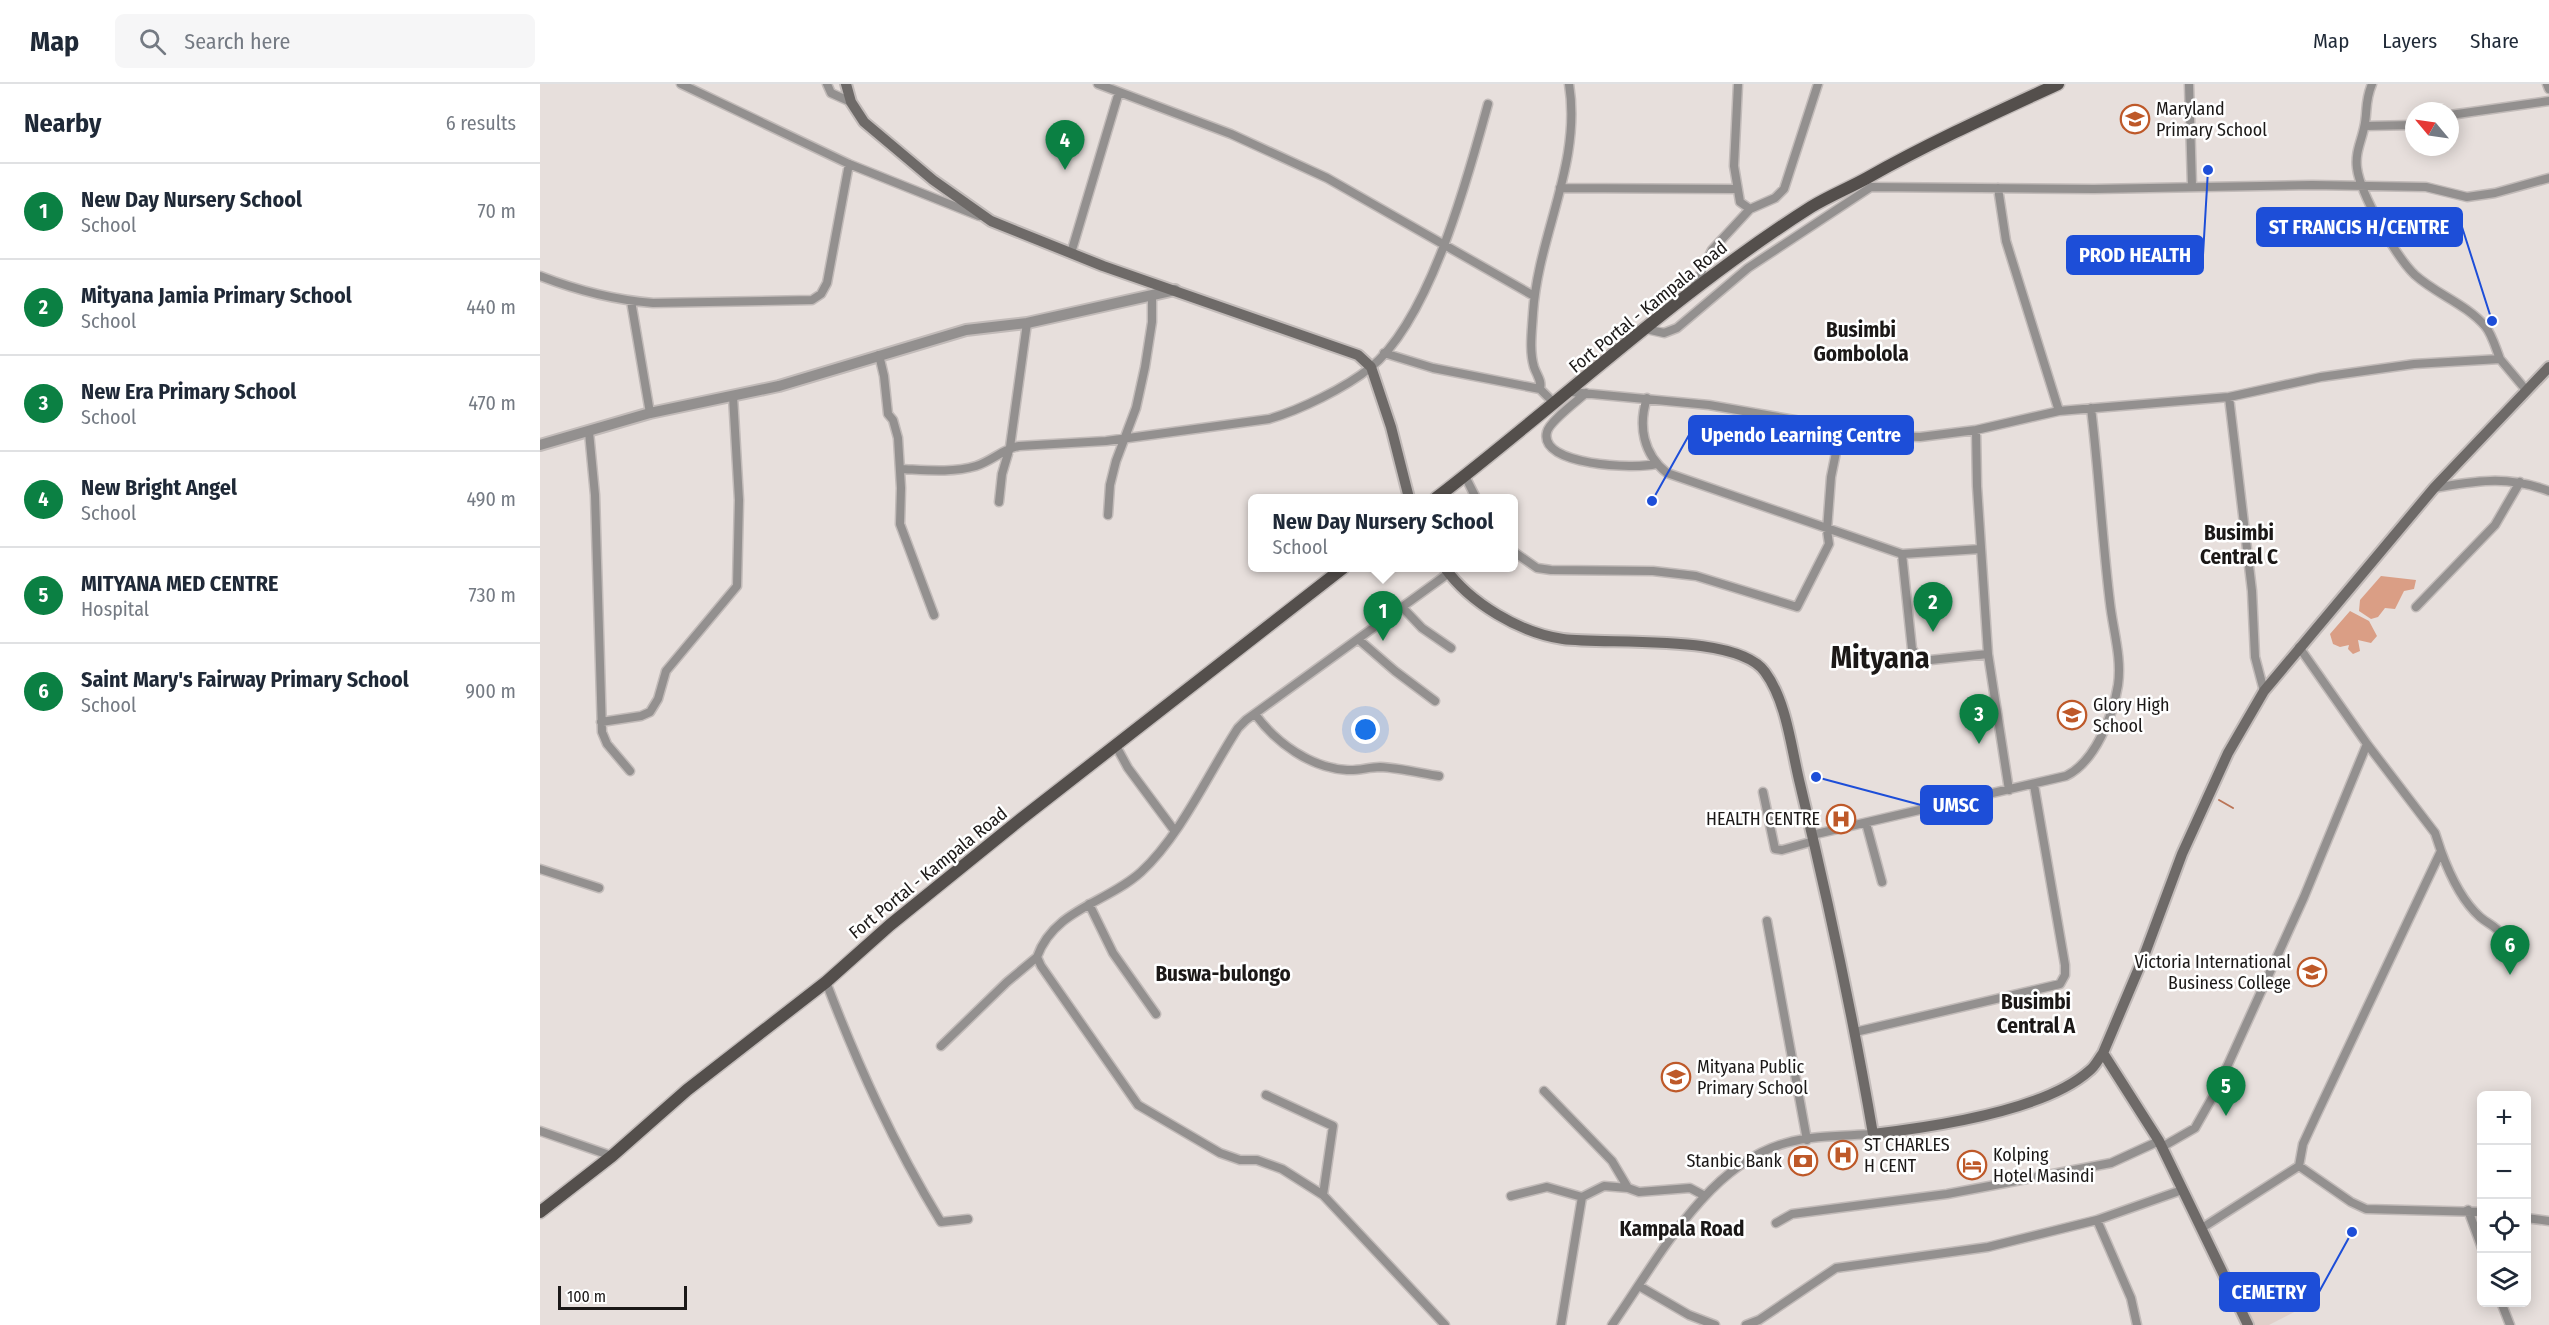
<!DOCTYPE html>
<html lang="en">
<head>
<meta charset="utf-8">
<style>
  body { margin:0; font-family:"Fira Sans Condensed",sans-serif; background:#f6f6f7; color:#1f2937 }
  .controls { position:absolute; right:18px; bottom:18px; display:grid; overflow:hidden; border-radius:9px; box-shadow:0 3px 15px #0003 }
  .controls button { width:54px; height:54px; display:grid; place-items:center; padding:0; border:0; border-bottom:2px solid #e0e1e3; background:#fff; color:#1f2937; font:30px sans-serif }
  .compass { position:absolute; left:1865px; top:18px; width:54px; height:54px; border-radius:50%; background:#fff; box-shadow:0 3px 15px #0003; rotate:299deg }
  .scale { position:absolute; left:18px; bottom:15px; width:129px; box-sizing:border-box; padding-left:6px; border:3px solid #1b1817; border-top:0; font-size:16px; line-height:21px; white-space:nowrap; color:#1b1817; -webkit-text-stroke:4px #fff; paint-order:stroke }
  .you { position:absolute; left:826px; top:646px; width:21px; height:21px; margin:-15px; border:4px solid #fff; border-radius:50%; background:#1a73e8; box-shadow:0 0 0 9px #1a73e833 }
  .badge { display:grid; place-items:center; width:39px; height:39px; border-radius:50%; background:#0b8043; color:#fff; font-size:20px; font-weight:700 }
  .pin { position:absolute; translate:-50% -50px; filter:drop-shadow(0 2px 3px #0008) }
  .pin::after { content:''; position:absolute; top:32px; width:21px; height:18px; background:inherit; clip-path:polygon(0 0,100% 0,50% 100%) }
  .popup { position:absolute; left:708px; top:410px; width:270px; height:78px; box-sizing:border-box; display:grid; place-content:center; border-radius:9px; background:#fff; filter:drop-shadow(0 2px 4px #0005); font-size:20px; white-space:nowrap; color:#747a83 }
  .popup b { font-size:22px; color:#1f2937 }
  .popup::after { content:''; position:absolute; left:50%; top:100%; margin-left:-12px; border:12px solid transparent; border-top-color:#fff }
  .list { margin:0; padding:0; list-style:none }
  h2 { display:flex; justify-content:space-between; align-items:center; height:78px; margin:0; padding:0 24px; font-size:26px }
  h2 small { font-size:20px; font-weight:400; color:#747a83 }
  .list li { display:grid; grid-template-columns:39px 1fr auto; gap:18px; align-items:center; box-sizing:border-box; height:96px; padding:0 24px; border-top:2px solid #e0e1e3 }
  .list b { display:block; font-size:22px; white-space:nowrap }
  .list p { margin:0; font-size:20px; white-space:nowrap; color:#747a83 }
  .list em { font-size:20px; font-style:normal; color:#747a83 }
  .icon { flex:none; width:33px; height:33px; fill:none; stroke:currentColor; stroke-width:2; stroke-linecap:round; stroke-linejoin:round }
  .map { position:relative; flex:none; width:2009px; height:1241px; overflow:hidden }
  header { display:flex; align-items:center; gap:36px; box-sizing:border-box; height:84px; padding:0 30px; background:#fff; border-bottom:2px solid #e0e1e3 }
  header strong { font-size:28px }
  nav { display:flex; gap:33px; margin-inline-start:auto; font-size:21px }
  .search { width:420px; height:54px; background:#f6f6f7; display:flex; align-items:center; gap:15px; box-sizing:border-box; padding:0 21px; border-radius:9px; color:#747a83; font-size:22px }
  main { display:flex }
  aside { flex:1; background:#fff }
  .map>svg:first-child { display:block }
  .built { fill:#e0d0ca }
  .green { fill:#da9e85 }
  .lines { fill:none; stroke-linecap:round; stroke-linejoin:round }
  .stream { stroke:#bb7557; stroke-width:2 }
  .minor-casing { stroke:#c2bbb9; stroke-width:11 }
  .tertiary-casing { stroke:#c2bbb9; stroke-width:14 }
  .secondary-casing { stroke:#c2bbb9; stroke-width:14 }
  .primary-casing { stroke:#c2bbb9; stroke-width:15 }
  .minor { stroke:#93908f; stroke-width:8 }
  .tertiary { stroke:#93908f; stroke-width:10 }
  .secondary { stroke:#6e6a68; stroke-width:10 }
  .primary { stroke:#544f4c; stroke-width:12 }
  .labels { text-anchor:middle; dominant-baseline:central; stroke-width:5; stroke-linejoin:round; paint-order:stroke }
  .poi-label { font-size:18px; fill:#1b1817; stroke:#fff; text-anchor:start }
  .street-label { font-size:18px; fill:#1b1817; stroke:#fff }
  .quarter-label { font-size:21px; font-weight:bold; fill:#1b1817; stroke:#fff }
  .town-label { font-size:30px; font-weight:bold; fill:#1b1817; stroke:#fff }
  .leader { fill:none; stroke:#1d4ed8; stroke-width:2 }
  .callout-dot { fill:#1d4ed8; stroke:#fff; stroke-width:2 }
  .callout { fill:#1d4ed8; stroke:#1d4ed8; stroke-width:2 }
  .callout-label { font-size:20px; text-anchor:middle; font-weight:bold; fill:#fff }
</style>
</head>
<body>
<header>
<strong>Map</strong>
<div class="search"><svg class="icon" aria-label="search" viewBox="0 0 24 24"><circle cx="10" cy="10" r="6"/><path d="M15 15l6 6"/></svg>Search here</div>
<nav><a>Map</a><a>Layers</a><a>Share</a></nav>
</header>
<main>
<aside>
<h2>Nearby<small>6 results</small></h2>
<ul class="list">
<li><span class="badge">1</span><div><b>New Day Nursery School</b><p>School</p></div><em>70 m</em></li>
<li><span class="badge">2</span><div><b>Mityana Jamia Primary School</b><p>School</p></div><em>440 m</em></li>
<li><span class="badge">3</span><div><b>New Era Primary School</b><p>School</p></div><em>470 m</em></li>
<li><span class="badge">4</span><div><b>New Bright Angel</b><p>School</p></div><em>490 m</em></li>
<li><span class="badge">5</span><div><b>MITYANA MED CENTRE</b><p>Hospital</p></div><em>730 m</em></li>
<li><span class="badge">6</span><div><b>Saint Mary's Fairway Primary School</b><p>School</p></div><em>900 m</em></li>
</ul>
</aside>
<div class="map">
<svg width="2009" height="1241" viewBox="0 0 2009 1241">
  <rect width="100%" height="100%" fill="#e7dfdc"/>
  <path class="built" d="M1738,1192L1746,1196L1760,1225L1729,1241H1711L1697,1215Z"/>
  <path class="green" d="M1841,492L1876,496L1874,505L1864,507L1855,525L1845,524L1838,533L1831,535L1819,527L1820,516Z
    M1810,527L1829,537L1837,552L1831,559L1818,556L1820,567L1813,570L1808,565L1809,561L1800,563L1793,560L1790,550Z"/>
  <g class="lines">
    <path class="stream" d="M1679,716L1693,724"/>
    <g class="minor-casing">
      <path id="minor" d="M141,0L309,80L439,132
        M287,0L291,9L311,18
        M558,0L691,50L787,94L994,212
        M1649,0L1652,102
        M1832,0C1824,19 1828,28 1824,44C1821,58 1815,69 1817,84C1820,109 1856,173 1875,191C1896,210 1926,220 1945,242C1952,250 1956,265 1960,275
        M2007,0L2009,5
        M1910,31L2009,17
        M1825,42L1874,41
        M1020,104L1196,105
        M1458,104L1466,157L1519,327
        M1210,125L1235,114L1244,105L1278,0
        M531,169L579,8
        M0,192C36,206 75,216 113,219L272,216L281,210L287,199L309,80
        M1153,205L1172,166L1210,125L1200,118L1194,82L1198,0
        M91,217L110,329
        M1106,245L1124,249L1137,244L1208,184L1331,103L1554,105L1772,101L1886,103L1927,113L1955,109L2009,94
        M844,269L893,284L1000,305L1015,320
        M339,271L344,292L348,330L353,336L358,354L361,404L360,440L394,531
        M1000,305C1002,296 997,292 994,283C989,266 992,247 993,229C998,151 1042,79 1029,0
        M1031,308L1169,321L1347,352L1380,353L1436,346L1519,327L1689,313L1781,293L1874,280L1960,275L1986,306
        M1046,309C1037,317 1009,338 1007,348C998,382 1096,385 1116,380
        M1689,313L1712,507L1715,573L1724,607
        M1107,314C1098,342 1103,370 1127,389L1362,470L1441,465
        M1436,346L1437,402L1448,570L1469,706
        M49,348L55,411L62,648L67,660L90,687
        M360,385C385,386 412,389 436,382C452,377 463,365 479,362L566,357L729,335C760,326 805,304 830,284C890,236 928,93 948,20
        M925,392L936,414
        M1894,404C1938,397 1966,391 2009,407
        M459,418L462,390L470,363L487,239
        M568,431L570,401L576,377L596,324L605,283L612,238V211
        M974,468L997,484L1011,486L1113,487L1156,492L1257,523L1289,460L1287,446L1291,393L1301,344
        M1362,470L1372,565L1381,577L1448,570
        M862,523L882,544L911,564
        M1876,523L1955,441L1980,398
        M818,555L855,587L895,617
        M715,630C736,659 771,684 807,686C818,687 829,683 840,683C859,684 880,689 899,692
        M61,638L101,632L110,628L118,615L126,587L197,502L199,416L193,312
        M576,662L588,684L634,746
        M1223,708L1235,765L1242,766L1274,757
        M1326,739L1342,798
        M1272,751L1526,692C1555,678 1573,632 1578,601C1582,574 1573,546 1570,519C1562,454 1559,389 1551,324
        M1901,767C1909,789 1922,817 1940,833C1948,840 1956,842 1962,851
        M0,785L59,804
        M549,820L573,869L616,930
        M1227,837L1267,1056
        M286,898C319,984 353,1059 401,1138L428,1135
        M1315,948L1520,900L1525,891V881L1494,701
        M401,962L467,898L497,873
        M1004,1007L1072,1077L1088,1104L1099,1108L1150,1104L1165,1112
        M726,1011L793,1042L783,1111
        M0,1047L72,1072
        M1622,1063L1655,1044L1676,1007L1764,813L1827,660L1759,563
        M1759,1082L1811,1118L1826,1125L1942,1128
        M971,1112L1007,1103L1042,1113L1064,1102L1088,1104
        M1928,1126L1942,1164
        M1986,1134L2009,1137
        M1557,1136L1591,1214L1597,1241
        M1236,1139L1252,1130L1407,1110L1571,1079L1619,1057
        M1662,1144L1759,1082L1763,1060L1775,1034L1901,767L1895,749L1827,660
        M1099,1202L1149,1231L1175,1241
        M1961,1218L1970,1241
        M905,1241L783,1111L742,1085L717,1076H700L680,1069L598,1021L501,882L497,873C514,825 567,819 601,788C641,751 668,690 698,644L706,636L909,489
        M1021,1241L1042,1113
        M1072,1241C1117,1177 1166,1081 1246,1059C1273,1051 1305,1052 1333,1050
        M1206,1241L1219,1236L1296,1184L1448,1163L1557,1136L1642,1106"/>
    </g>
    <g class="tertiary-casing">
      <path id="tertiary" d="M0,361L110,329L239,302L426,246L487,239L635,206"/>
    </g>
    <g class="secondary-casing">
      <path id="secondary" d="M306,0L311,18L324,38L393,96L451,137L563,182L818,271L831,283L851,343L869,414
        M905,484C930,519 980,549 1023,555C1068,561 1197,549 1225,588C1247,618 1251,664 1260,700C1288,816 1313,933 1333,1050C1393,1043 1504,1027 1549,987C1555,983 1559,974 1563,969
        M1708,1241L1619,1057L1563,969L1604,872L1642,770L1688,669L1724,607L1894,404L2009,283"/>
    </g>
    <g class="primary-casing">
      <path id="primary" d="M896,414C1021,318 1137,208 1271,123C1289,112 1309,104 1327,94C1389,59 1453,30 1518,0
        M0,1128L72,1072L147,1006L286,898L350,841L481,735L803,484"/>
    </g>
    <use href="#minor" class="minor"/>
    <use href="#tertiary" class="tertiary"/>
    <use href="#secondary" class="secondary"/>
    <use href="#primary" class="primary"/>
  </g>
  <defs>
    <g id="school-ring" transform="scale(1.5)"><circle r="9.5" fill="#fff" stroke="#be5929" stroke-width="1.5"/><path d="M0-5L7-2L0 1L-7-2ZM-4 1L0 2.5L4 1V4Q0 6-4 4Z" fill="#be5929"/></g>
    <g id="hospital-ring" transform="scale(1.5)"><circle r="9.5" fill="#fff" stroke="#be5929" stroke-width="1.5"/><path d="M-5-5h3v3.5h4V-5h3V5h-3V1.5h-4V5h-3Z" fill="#be5929"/></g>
    <g id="bank-ring" transform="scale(1.5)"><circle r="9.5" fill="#fff" stroke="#be5929" stroke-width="1.5"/><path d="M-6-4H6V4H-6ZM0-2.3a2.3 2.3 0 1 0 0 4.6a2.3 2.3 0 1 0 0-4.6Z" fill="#be5929"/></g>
    <g id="hotel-ring" transform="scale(1.5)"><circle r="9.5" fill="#fff" stroke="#be5929" stroke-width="1.5"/><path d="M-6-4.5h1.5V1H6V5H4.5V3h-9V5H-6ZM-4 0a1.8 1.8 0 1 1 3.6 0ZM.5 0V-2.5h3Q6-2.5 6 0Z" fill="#be5929"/></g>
  </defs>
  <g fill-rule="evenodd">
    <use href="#school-ring" x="1595" y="35"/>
    <use href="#school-ring" x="1532" y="631"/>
    <use href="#hospital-ring" x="1301" y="735"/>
    <use href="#school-ring" x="1772" y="888"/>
    <use href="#school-ring" x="1136" y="993"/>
    <use href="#hospital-ring" x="1303" y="1071"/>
    <use href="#bank-ring" x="1263" y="1077"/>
    <use href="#hotel-ring" x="1432" y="1081"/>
  </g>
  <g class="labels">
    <g class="poi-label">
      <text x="1616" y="25">Maryland<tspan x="1616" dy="21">Primary School</tspan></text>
      <text x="1553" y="621">Glory High<tspan x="1553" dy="21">School</tspan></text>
      <text x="1280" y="735" text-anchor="end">HEALTH CENTRE</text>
      <text x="1751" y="878" text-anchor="end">Victoria International<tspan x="1751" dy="21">Business College</tspan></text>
      <text x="1157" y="983">Mityana Public<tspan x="1157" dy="21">Primary School</tspan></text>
      <text x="1324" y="1061">ST CHARLES<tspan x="1324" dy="21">H CENT</tspan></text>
      <text x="1453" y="1071">Kolping<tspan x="1453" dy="21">Hotel Masindi</tspan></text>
      <text x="1242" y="1077" text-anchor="end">Stanbic Bank</text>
    </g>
    <g class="street-label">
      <text transform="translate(1108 223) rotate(-39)">Fort Portal - Kampala Road</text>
      <text transform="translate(388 789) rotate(-39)">Fort Portal - Kampala Road</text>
    </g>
    <g class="quarter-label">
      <text x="1321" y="246">Busimbi<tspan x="1321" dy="24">Gombolola</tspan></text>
      <text x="1699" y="449">Busimbi<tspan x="1699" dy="24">Central C</tspan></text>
      <text x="683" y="890">Buswa-bulongo</text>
      <text x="1496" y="918">Busimbi<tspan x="1496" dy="24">Central A</tspan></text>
      <text x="1142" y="1145">Kampala Road</text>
    </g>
    <g class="town-label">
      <text x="1340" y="574">Mityana</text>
    </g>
  </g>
  <path class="leader" d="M1952 237L1922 143M1668 86L1663 171M1112 417L1149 351M1276 693L1381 721M1812 1148L1779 1208"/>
  <g class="callout-dot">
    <circle cx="1952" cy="237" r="6"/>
    <circle cx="1668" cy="86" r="6"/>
    <circle cx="1112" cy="417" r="6"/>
    <circle cx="1276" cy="693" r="6"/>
    <circle cx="1812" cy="1148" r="6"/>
  </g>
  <g class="callout">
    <rect x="1717" y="124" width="205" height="38" rx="6"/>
    <rect x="1527" y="152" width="136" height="38" rx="6"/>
    <rect x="1149" y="332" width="224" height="38" rx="6"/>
    <rect x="1381" y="702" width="71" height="38" rx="6"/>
    <rect x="1680" y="1189" width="99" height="38" rx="6"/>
  </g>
  <g class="callout-label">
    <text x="1819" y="150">ST FRANCIS H/CENTRE</text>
    <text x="1595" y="178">PROD HEALTH</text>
    <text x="1261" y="358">Upendo Learning Centre</text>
    <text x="1416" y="728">UMSC</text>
    <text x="1729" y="1215">CEMETRY</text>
  </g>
</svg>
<div class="controls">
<button>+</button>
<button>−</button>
<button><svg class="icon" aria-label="locate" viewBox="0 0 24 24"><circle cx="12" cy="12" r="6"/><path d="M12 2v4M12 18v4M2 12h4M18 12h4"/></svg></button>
<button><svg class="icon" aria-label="layers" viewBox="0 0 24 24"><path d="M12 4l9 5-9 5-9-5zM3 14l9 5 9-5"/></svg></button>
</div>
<svg class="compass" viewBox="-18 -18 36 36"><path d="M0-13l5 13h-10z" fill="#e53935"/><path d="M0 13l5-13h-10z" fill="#747a83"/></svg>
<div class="scale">100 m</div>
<div class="you"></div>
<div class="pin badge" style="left:843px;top:557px">1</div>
<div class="popup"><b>New Day Nursery School</b>School</div>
<div class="pin badge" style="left:1393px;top:548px">2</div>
<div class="pin badge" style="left:1439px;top:660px">3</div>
<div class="pin badge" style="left:525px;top:86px">4</div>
<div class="pin badge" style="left:1686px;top:1032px">5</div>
<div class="pin badge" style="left:1970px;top:891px">6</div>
</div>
</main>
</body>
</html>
